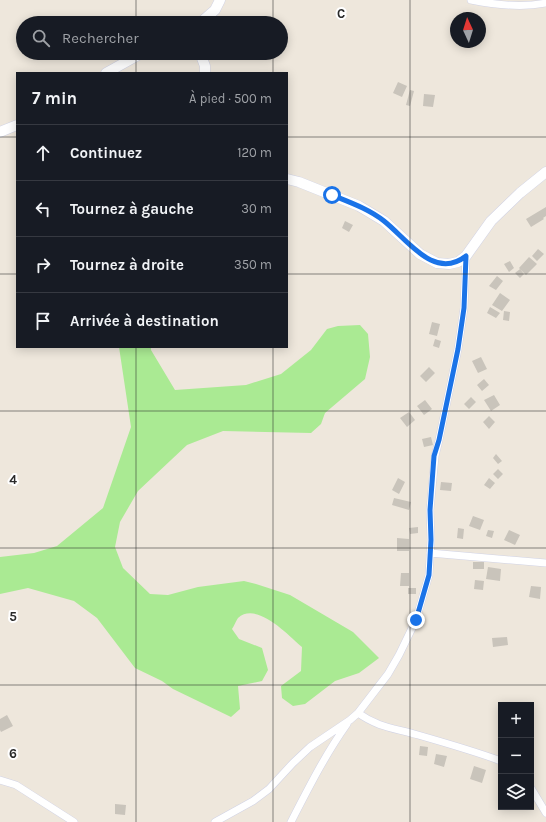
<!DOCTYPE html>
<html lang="fr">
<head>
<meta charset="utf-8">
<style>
  body { margin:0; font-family:Karla,sans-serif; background:#242831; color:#f1f3f6 }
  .controls { position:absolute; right:12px; bottom:12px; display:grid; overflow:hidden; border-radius:0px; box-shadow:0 2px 10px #0003 }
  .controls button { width:36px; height:36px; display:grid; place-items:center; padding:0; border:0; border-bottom:1px solid #363941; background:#171b24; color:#f1f3f6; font:20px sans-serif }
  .compass { position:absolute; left:450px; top:12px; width:36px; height:36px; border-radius:50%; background:#171b24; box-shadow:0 2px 10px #0003; rotate:356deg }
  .stop { position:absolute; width:12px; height:12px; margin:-9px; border:3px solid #1a73e8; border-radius:50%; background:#fff }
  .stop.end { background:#1a73e8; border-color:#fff; box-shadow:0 1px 4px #0008 }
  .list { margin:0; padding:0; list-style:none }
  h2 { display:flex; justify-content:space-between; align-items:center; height:52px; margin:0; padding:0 16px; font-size:17px }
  h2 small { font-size:13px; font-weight:400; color:#9ea1a6 }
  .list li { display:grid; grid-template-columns:26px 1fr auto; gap:12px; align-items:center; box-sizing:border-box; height:56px; padding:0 16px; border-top:1px solid #363941 }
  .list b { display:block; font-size:15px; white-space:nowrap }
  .list em { font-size:13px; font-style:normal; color:#9ea1a6 }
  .icon { flex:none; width:22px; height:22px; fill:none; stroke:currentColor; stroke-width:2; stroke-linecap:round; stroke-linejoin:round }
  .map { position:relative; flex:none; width:546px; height:822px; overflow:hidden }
  .search { position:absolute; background:#171b24; box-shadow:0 2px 10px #0003; left:16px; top:16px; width:272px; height:44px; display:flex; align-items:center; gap:10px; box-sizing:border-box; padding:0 14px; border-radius:22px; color:#9ea1a6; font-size:15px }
  .panel { position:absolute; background:#171b24; box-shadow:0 2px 10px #0003; left:16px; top:72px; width:272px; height:276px; border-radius:0px }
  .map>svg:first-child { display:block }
  .green { fill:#aaea93 }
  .building { fill:#c9c4bb }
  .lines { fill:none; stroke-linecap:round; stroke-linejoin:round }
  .street-casing { stroke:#d1d3e5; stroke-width:8 }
  .secondary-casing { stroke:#d1d3e5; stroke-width:11 }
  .street { stroke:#fff; stroke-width:7 }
  .secondary { stroke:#fff; stroke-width:10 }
  .route { stroke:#1a73e8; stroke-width:5 }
  .grid { fill:none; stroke:#2b2b2b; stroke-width:1; stroke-opacity:0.55 }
  .grid-label { font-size:13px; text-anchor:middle; font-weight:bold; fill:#2b2b2b; stroke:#fff; stroke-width:4; stroke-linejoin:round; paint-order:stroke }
</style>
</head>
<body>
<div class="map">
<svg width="546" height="822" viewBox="0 0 546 822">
  <rect width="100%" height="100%" fill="#eee7dc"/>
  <path class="green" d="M360,325L368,334L370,357L365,379L325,413L321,424L311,433L223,431L187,445L138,491L120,522L115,547L123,568L150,594L168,595L198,587L244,581L256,584L290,595L353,632L379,658L359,673L335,681L305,704L293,706L282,698L281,686L301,671L302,647C288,635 257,601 238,618C236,621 234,626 232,629L239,639L262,648L268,670L262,681L238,686L240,709L231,717L173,689L162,681L135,668L97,618L74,601L28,588L0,594V557L34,553L57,546L103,508L131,427L119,347H151V350L175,390L246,385L281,374L311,350L327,329L338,326Z"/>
  <path class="building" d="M398,82L407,86L402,97L393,93Z
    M410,90L414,91L410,106L406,105Z
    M424,94L435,95L433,107L423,106Z
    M546,207V216L543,218L544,219L531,227L526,219Z
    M345,221L353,225L349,232L342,228Z
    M538,249L544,254L537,261L532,256Z
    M529,257L537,264L526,275L519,268Z
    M510,261L514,268L509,272L504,264Z
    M520,269L524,274L520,278L515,273Z
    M497,276L503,281L496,290L489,286Z
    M500,293L510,300L502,311L492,305Z
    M490,307L500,313L496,318L487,313Z
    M504,311L510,312L509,321L503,320Z
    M432,322L440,324L437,336L429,334Z
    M435,339L441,341L439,348L433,346Z
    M481,357L487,369L478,373L472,361Z
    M429,367L435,373L426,382L420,376Z
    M484,379L489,385L482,391L477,385Z
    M494,395L500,405L491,411L484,400Z
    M471,397L476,402L469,409L464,404Z
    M425,400L432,409L424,415L417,406Z
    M409,412L415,420L407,427L400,418Z
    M489,416L495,422L489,429L483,422Z
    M431,437L433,445L424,447L422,439Z
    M496,454L502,461L498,464L493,458Z
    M498,469L503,474L498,479L493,474Z
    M398,478L405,482L399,494L392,490Z
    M489,478L495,483L490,489L484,485Z
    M441,482L452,483L451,491L440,490Z
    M394,498L411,502L409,510L392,505Z
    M473,516L484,520L480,530L469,526Z
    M418,527V533L410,534L409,528Z
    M458,528L464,529L463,539L457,538Z
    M488,530L494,531L492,538L486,536Z
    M509,530L520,535L515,545L504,540Z
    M397,538L409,539V551H397Z
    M473,562H484V569H473Z
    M488,567L501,569L500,581L486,579Z
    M401,573H409V586H400Z
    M475,580L484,581L483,590L474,589Z
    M531,586L541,587L540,599L529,597Z
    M408,588H416V594H408Z
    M507,637L508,645L493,647L492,638Z
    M7,715L13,726L1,732L0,730V719Z
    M420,746L428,747L427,756L419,755Z
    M436,754L447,756L444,767L434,764Z
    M474,766L486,770L482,783L470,779Z
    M115,804L126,805L125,815L115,814Z"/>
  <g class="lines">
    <g class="street-casing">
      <path id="street" d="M471,0C496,5 521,8 546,3
        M430,553L546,563
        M358,713C379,728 395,728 418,735C446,743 474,751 501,761
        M0,780L16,785L74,822
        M531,788L546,813
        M215,822L253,801L269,789L293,763L310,747L350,720L358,713L388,674L399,655L416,620L429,575L431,540L430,510L435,456L439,440L458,349L464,308L466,256
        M291,822C308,789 325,755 347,724"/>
    </g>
    <g class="secondary-casing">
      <path id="secondary" d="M200,23L215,10L220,0
        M200,53L205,66V73
        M106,73L142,53
        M0,132L17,125
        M287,179L299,182L359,206L384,221L420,254L437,263L449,264L458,262L466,256L491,221L520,193L546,172"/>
    </g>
    <use href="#street" class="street"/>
    <use href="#secondary" class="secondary"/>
  </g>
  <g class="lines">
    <path class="route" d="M332,195C349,202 369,209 384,221C407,239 434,281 466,256L464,308L458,349L439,440L434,456L430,510L431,540L429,575L416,620"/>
  </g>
  <path class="grid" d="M136,0V23M273,0V23M410,0V822M136,53V73M273,53V73M0,137H17M287,137H546M0,274H17M287,274H546M136,347V822M273,347V822M0,411H546M0,548H546M0,685H546"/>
  <g class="grid-label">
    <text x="341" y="18">C</text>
    <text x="13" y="484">4</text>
    <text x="13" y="621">5</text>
    <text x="13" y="758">6</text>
  </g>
</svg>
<div class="controls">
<button>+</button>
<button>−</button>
<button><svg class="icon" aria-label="layers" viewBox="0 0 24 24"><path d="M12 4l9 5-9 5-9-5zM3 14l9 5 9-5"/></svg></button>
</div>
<svg class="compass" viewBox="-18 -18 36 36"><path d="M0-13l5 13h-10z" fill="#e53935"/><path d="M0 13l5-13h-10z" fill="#9ea1a6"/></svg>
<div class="stop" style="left:332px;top:195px"></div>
<div class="stop end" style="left:416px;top:620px"></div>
<div class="search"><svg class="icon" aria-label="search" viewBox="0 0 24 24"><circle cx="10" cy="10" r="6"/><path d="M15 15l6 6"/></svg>Rechercher</div>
<section class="panel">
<h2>7 min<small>À pied · 500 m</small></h2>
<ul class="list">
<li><svg class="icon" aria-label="ahead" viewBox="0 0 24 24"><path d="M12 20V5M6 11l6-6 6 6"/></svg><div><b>Continuez</b></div><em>120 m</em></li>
<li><svg class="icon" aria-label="left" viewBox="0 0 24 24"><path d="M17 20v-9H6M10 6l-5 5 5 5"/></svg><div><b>Tournez à gauche</b></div><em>30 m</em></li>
<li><svg class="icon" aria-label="right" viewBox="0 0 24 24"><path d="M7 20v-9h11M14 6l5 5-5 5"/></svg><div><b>Tournez à droite</b></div><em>350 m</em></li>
<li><svg class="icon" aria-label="arrive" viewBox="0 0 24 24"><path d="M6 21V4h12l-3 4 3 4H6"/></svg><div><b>Arrivée à destination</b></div></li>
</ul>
</section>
</div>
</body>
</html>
